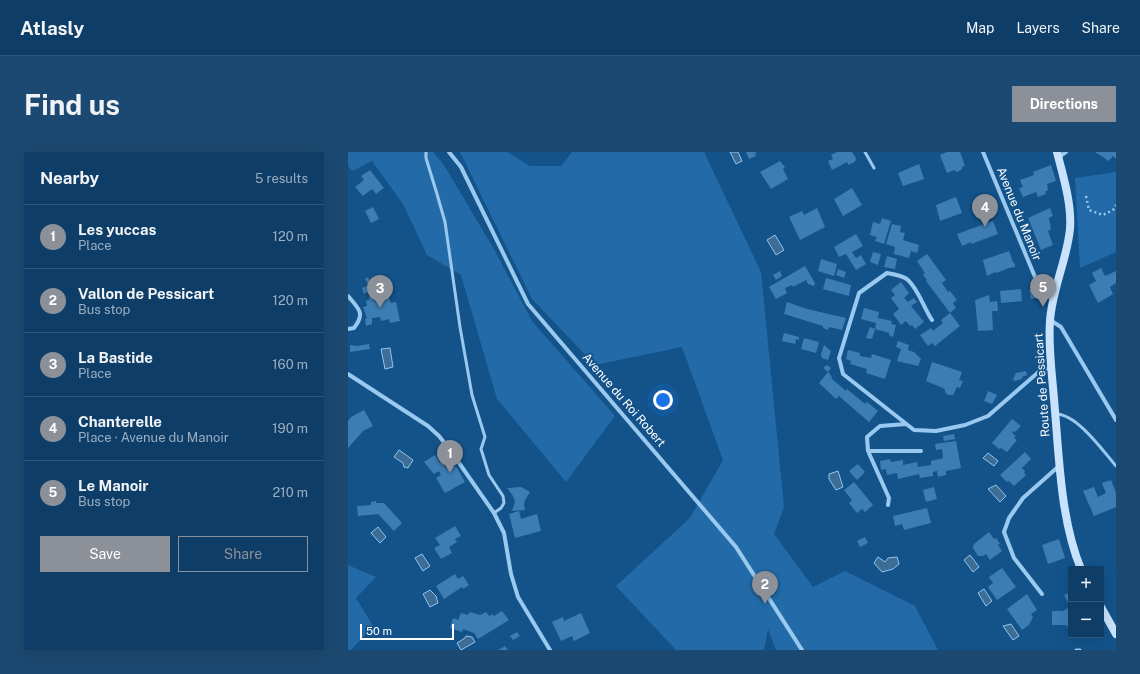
<!DOCTYPE html>
<html lang="en">
<head>
<meta charset="utf-8">
<style>
  body { margin:0; font-family:"Public Sans",sans-serif; background:#1c4971; color:#f1f3f6 }
  .controls { position:absolute; right:12px; bottom:12px; display:grid; overflow:hidden; border-radius:0px; box-shadow:0 4px 16px #0002 }
  .controls button { width:36px; height:36px; display:grid; place-items:center; padding:0; border:0; border-bottom:1px solid #2e577c; background:#0e3e68; color:#f1f3f6; font:20px sans-serif }
  .scale { position:absolute; left:12px; bottom:10px; width:94px; box-sizing:border-box; padding-left:4px; border:2px solid #fff; border-top:0; font-size:11px; line-height:14px; white-space:nowrap; color:#fff; -webkit-text-stroke:3px #13538a; paint-order:stroke }
  .you { position:absolute; left:315px; top:248px; width:14px; height:14px; margin:-10px; border:3px solid #fff; border-radius:50%; background:#1a73e8; box-shadow:0 0 0 6px #1a73e833 }
  .badge { display:grid; place-items:center; width:26px; height:26px; border-radius:50%; background:#8c9099; color:#fff; font-size:13px; font-weight:700 }
  .pin { position:absolute; translate:-50% -33px; filter:drop-shadow(0 1px 2px #0008) }
  .pin::after { content:''; position:absolute; top:21px; width:14px; height:12px; background:inherit; clip-path:polygon(0 0,100% 0,50% 100%) }
  .list { margin:0; padding:0; list-style:none }
  h2 { display:flex; justify-content:space-between; align-items:center; height:52px; margin:0; padding:0 16px; font-size:17px }
  h2 small { font-size:13px; font-weight:400; color:#9baec0 }
  .list li { display:grid; grid-template-columns:26px 1fr auto; gap:12px; align-items:center; box-sizing:border-box; height:64px; padding:0 16px; border-top:1px solid #2e577c }
  .list b { display:block; font-size:15px; white-space:nowrap }
  .list p { margin:0; font-size:13px; white-space:nowrap; color:#9baec0 }
  .list em { font-size:13px; font-style:normal; color:#9baec0 }
  .actions { display:flex; gap:8px; padding:12px 16px }
  .actions a { flex:1; padding:9px 0; border:1px solid #8c9099; border-radius:0px; text-align:center; font-size:14px; color:#8c9099 }
  .actions .main { background:#8c9099; color:#fff }
  .map { position:relative; flex:none; width:768px; height:498px; overflow:hidden; border-radius:0px }
  header { display:flex; align-items:center; gap:24px; box-sizing:border-box; height:56px; padding:0 20px; background:#0e3e68; border-bottom:1px solid #2e577c }
  header strong { font-size:19px }
  nav { display:flex; gap:22px; margin-inline-start:auto; font-size:14px }
  .intro { display:flex; align-items:center; justify-content:space-between; box-sizing:border-box; height:96px; padding:0 24px }
  h1 { margin:0; font-size:28px }
  .button { padding:10px 18px; border-radius:0px; background:#8c9099; color:#fff; font-size:14px; font-weight:700 }
  main { display:flex; gap:24px; padding:0 24px }
  aside { flex:1; background:#0e3e68; border-radius:0px; box-shadow:0 4px 16px #0002 }
  .map>svg:first-child { display:block }
  .green { fill:#226ba8 }
  .water { fill:#3d6c95; stroke:#8cc6f4 }
  .building { fill:#3c7db4 }
  .lines { fill:none; stroke-linecap:round; stroke-linejoin:round }
  .path { stroke:#9ac9f0; stroke-width:2.5; stroke-dasharray:2 3; stroke-linecap:butt }
  .lane { stroke:#9ac9f0; stroke-width:3 }
  .street { stroke:#9ac9f0; stroke-width:4 }
  .secondary { stroke:#c8e3fb; stroke-width:8 }
  .labels { text-anchor:middle; dominant-baseline:central; stroke-width:4; stroke-linejoin:round; paint-order:stroke }
  .street-label { font-size:12px; fill:#fff; stroke:#13538a }
</style>
</head>
<body>
<header>
<strong>Atlasly</strong>
<nav><a>Map</a><a>Layers</a><a>Share</a></nav>
</header>
<div class="intro"><h1>Find us</h1><a class="button">Directions</a></div>
<main>
<aside>
<h2>Nearby<small>5 results</small></h2>
<ul class="list">
<li><span class="badge">1</span><div><b>Les yuccas</b><p>Place</p></div><em>120 m</em></li>
<li><span class="badge">2</span><div><b>Vallon de Pessicart</b><p>Bus stop</p></div><em>120 m</em></li>
<li><span class="badge">3</span><div><b>La Bastide</b><p>Place</p></div><em>160 m</em></li>
<li><span class="badge">4</span><div><b>Chanterelle</b><p>Place · Avenue du Manoir</p></div><em>190 m</em></li>
<li><span class="badge">5</span><div><b>Le Manoir</b><p>Bus stop</p></div><em>210 m</em></li>
</ul>
<div class="actions"><a class="main">Save</a><a>Share</a></div>
</aside>
<div class="map">
<svg width="768" height="498" viewBox="0 0 768 498">
  <rect width="100%" height="100%" fill="#13538a"/>
  <path class="green" d="M0,0H85L96,13L147,99L184,169L267,264L218,330L149,247L113,123L79,103L55,52L24,9L4,19L0,14Z
    M112,0H159L182,14H213L224,0H356L413,120L436,355L426,382L465,435L497,419L567,454L590,498H428L420,477L416,498H328L268,434L342,366L375,308L334,195L247,213L184,147Z
    M768,20V100L732,116L727,26Z
    M0,413L28,425L8,446L25,474L3,498H0Z"/>
  <path class="water" d="M382,0H390L394,9L388,12Z
    M427,83L436,98L428,103L419,88Z
    M42,196L45,215L37,217L33,197Z
    M51,298L65,308L60,316L56,315L55,311L46,305Z
    M640,301L650,309L646,314L635,306Z
    M490,319L495,335L488,338L481,327V322Z
    M648,333L658,344L652,350L640,337Z
    M30,375L38,385L32,391L23,381Z
    M74,402L82,414L75,419L67,406Z
    M622,403L631,415L625,420L616,408Z
    M530,405L537,410L540,406L549,405L551,412L545,417L534,420L526,411Z
    M636,437L644,449L638,454L630,441Z
    M82,438L88,444L90,451L82,455L75,442Z
    M663,472L671,484L665,488L655,474Z
    M118,484L124,485L127,490L113,498L109,491L117,486Z"/>
  <path class="building" d="M398,0H409L407,1L408,4L401,7Z
    M489,0H504L508,6L507,10L500,13L499,10L484,18L480,9L485,7L483,3Z
    M599,0H612L617,14H615L613,18L609,20L606,18L599,21L592,3Z
    M747,0H768V7L765,4L761,9Z
    M432,9L437,15L435,17L440,27L423,37L412,20Z
    M571,12L576,27L555,34L550,21Z
    M703,13L708,29L699,32L700,38L697,40L698,42L690,45L688,40L675,45L671,36L675,35L672,28L686,23L685,20Z
    M22,18L36,36L28,42L24,37L15,44L7,35L16,28L13,24Z
    M504,36L514,53L495,64L486,47Z
    M608,45L614,61L592,69L588,53Z
    M25,55L31,67L23,71L17,59Z
    M469,56L477,75L452,88L441,65L454,59L456,63Z
    M702,56L705,64L701,66L703,77L700,79L705,93L693,98L680,66Z
    M534,66L543,69L536,92L527,89L529,85L522,83L525,70L532,72Z
    M645,69L650,82L623,92V90L614,94L609,82Z
    M544,72L553,74L552,80L557,81L555,88L571,93L569,101L563,99L561,106L546,102L547,95L538,92Z
    M508,82L515,94L504,100L508,106L513,103L518,112L508,118L498,102L491,105L486,95Z
    M661,99L665,110L667,112V115L661,116L648,121L647,120L639,124L635,108Z
    M525,100L533,102L530,113L522,110Z
    M579,102L598,128L594,131L600,140L602,139L609,148L605,151L608,156L602,161L578,129L579,128L575,123L577,121L569,109Z
    M539,104L549,107L547,117L536,115Z
    M473,107L489,112L486,124L470,119Z
    M457,114L467,131L466,134L460,132L458,128L445,135L444,133L437,136L439,141L428,147L421,135Z
    M753,116L757,124L768,119V131L762,135L765,142L750,151L741,133L748,129L744,121Z
    M490,117L498,120L496,126L488,123Z
    M432,119L434,124L428,128L425,123Z
    M20,125L26,137L16,142L14,136L20,133L17,127Z
    M478,126L503,133L501,144L475,137Z
    M553,130L561,141L556,146L560,150L566,146L569,150L563,154L576,170L567,177L564,173L562,174L558,169L553,173L545,162L551,157L543,146L547,143L543,138Z
    M673,137L674,149L653,151L652,139Z
    M681,138L690,140L692,145L683,147Z
    M36,141L37,147L41,146L43,151L48,150L52,169L42,171L41,167L33,169L32,165L24,166V172L18,174L17,167L19,166L15,155L19,154L18,149L21,148V145L23,143Z
    M641,143L642,150L649,149L650,159H644L645,178L630,179L627,148Z
    M439,150L459,157L498,166L494,178L481,175L480,178L475,176V174L436,162Z
    M516,156L531,160L530,166L544,169L543,172L548,173L545,185L541,183V181L527,177L524,187L518,186L522,175L527,177L528,171L513,167Z
    M602,161L612,174L587,194L584,191L580,194L572,183L583,176L585,179L595,171L593,168Z
    M436,181L451,185V188L448,187L447,192L434,189Z
    M456,186L471,190L468,201L453,197Z
    M550,189L561,193L560,198L566,200L573,207L570,214L549,209L553,197L548,195Z
    M21,192L22,197L2,200V193L9,194Z
    M476,193L483,199L480,208L474,206L473,202Z
    M500,198L512,201V204L523,206L524,202L543,208L537,227L518,221L519,217L502,212L503,209L498,207Z
    M584,210L614,220L611,228L615,229L612,236L609,235L605,243H600L597,240V237L578,229Z
    M479,213L483,216L480,220L475,216Z
    M678,219L679,223L674,225V227L666,229L665,227L668,221Z
    M480,220L484,225L483,226L498,239L499,237L517,252L519,250L530,259L521,270L491,244L488,247L471,231Z
    M640,239L649,243L644,252L636,249Z
    M16,258L25,274L15,279L0,296V269L3,265Z
    M664,267L673,274L667,280L666,279L664,281L668,284L666,286L669,288L659,300L653,296L651,297L644,291Z
    M606,282L607,287L596,289L595,284Z
    M608,289L613,316L598,319V323L590,325L589,319L585,320V324L578,325L572,326L571,322L550,327L549,321L539,323L538,317L533,318L532,309L542,307L543,310L555,308V313L569,310L570,315L583,313V309L595,306L594,297L588,298L587,292Z
    M677,300L683,307L674,316L677,319L676,321L678,323L666,334L661,329L659,330L652,323Z
    M87,303L92,311L95,309L98,316L103,313L104,316L108,314L117,330L97,341L88,326L93,323L91,319L86,322L76,310Z
    M510,312L517,320L509,328L501,319Z
    M763,328L768,341V355L746,364L735,339L746,335L750,345L758,341L754,331Z
    M506,330L525,353L517,360L514,357L509,361L501,351L504,348L496,338Z
    M173,335L182,340L177,348L176,353L177,358L164,359L166,353L167,349L165,344L159,336Z
    M586,335L589,347L578,350L575,338Z
    M28,349V351H36L54,371L46,379L30,362L10,364L9,354L23,353V350Z
    M579,356L583,371L556,378L554,372L547,374L545,364Z
    M171,359L173,367L189,362L193,379L167,386L161,362Z
    M107,374L113,384L107,387L109,390L101,395L104,401L93,407L86,396L92,393L87,386Z
    M641,380L646,387L648,386L652,392L650,393L654,399L642,408L638,402L635,404H630L625,396L626,392Z
    M517,385L520,391L512,395L509,389Z
    M711,387L717,406L700,412L694,393Z
    M654,416L668,435L649,448L640,435L645,431L641,425Z
    M107,422L110,427L115,424L121,433L115,437L114,435L96,447L88,434Z
    M723,440V479L718,473H704V459H715L722,455L716,443Z
    M679,442L689,458L683,462L685,465L681,473L674,478L659,457Z
    M154,459L161,468L130,487L126,481L115,477L114,480L102,476L105,466L110,468L113,461L120,463L122,460L132,463L138,460L141,464L144,462L146,464Z
    M233,461L242,481L226,489L224,484L213,489L204,470L215,465L216,469Z
    M169,480L172,484L165,488L162,484Z
    M157,494L160,498H150Z"/>
  <g class="lines">
    <path class="path" d="M738,44L741,58L755,63L765,58L768,53"/>
    <path class="lane" d="M78,0V6L89,42L97,70L112,175L124,243L137,285L133,297L141,323L155,344L156,351L153,356L146,361
      M517,0L526,16
      M708,262C729,262 755,299 768,314
      M728,498H732"/>
    <path class="street" d="M101,0L113,15L180,152L388,395L454,498
      M635,0L692,137L706,147
      M710,6L718,0
      M0,144C10,156 18,161 6,176L0,177
      M584,168C576,156 570,137 560,128C556,124 545,122 539,121L511,141L491,206L495,222L566,278L588,279L617,273L640,264L694,217L703,216
      M702,168L713,175L768,268
      M0,222L80,274L91,284L102,298L146,361L156,381L163,422L170,445L202,498
      M520,299H573
      M540,353L541,346L520,299L519,285L532,274L558,272
      M694,442L666,406L656,380L661,366L675,346L711,314"/>
    <path class="secondary" d="M709,0C715,24 724,52 722,77C719,108 704,137 702,169C700,195 704,221 706,247C711,301 712,367 733,417
      M753,455L768,482"/>
  </g>
  <g class="labels">
    <g class="street-label">
      <text transform="translate(671 62) rotate(68)">Avenue du Manoir</text>
      <text transform="translate(694 233) rotate(-94)">Route de Pessicart</text>
      <text transform="translate(276 248) rotate(49)">Avenue du Roi Robert</text>
    </g>
  </g>
</svg>
<div class="controls">
<button>+</button>
<button>−</button>
</div>
<div class="scale">50 m</div>
<div class="you"></div>
<div class="pin badge" style="left:102px;top:321px">1</div>
<div class="pin badge" style="left:417px;top:452px">2</div>
<div class="pin badge" style="left:32px;top:156px">3</div>
<div class="pin badge" style="left:637px;top:75px">4</div>
<div class="pin badge" style="left:695px;top:155px">5</div>
</div>
</main>
</body>
</html>
